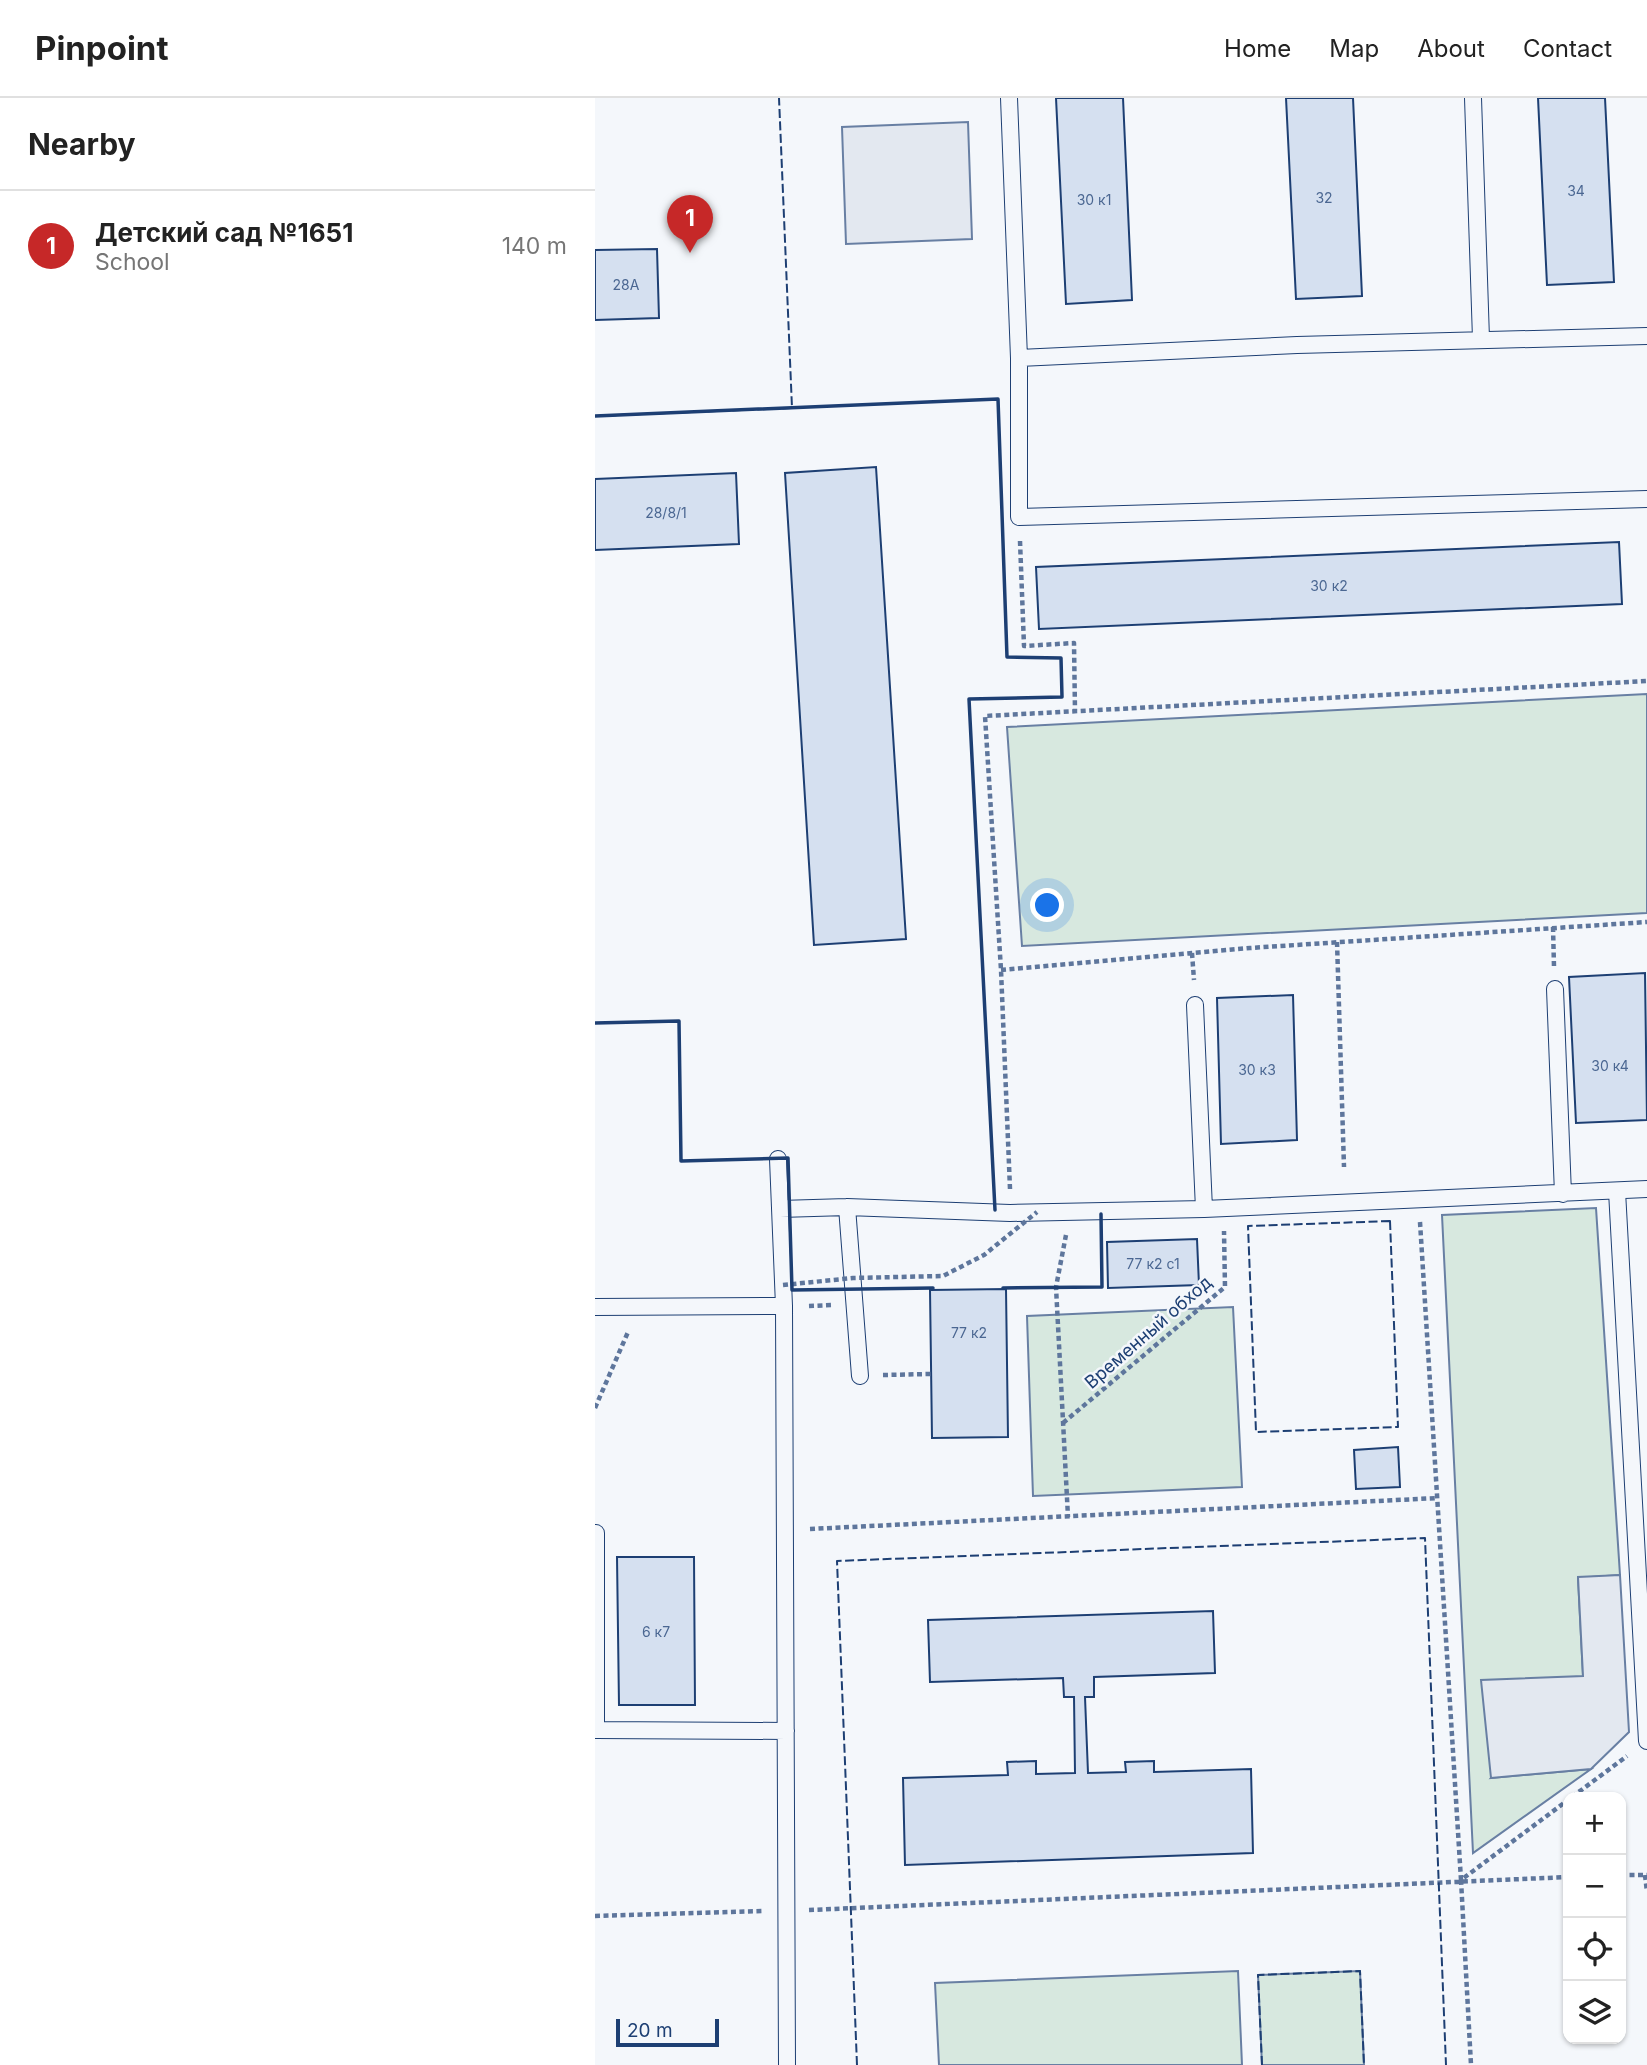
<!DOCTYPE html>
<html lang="en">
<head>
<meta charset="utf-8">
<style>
  body { margin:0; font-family:Inter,sans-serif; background:#f2f2f2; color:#222 }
  .controls { position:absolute; right:21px; bottom:21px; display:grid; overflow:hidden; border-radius:14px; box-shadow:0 2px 5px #0004 }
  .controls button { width:63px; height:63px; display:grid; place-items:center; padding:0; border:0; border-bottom:2px solid #e0e0e0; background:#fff; color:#222; font:35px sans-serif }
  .scale { position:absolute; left:21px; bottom:18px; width:103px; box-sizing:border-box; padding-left:7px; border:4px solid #1d3f73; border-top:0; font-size:19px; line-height:24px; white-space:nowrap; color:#1d3f73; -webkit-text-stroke:5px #f4f7fb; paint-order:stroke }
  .you { position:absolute; left:453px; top:808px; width:24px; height:24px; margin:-18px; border:5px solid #fff; border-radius:50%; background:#1a73e8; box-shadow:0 0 0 10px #1a73e833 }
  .badge { display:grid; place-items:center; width:46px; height:46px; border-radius:50%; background:#c62828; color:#fff; font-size:23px; font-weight:700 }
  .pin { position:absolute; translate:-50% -58px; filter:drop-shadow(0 2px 4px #0008) }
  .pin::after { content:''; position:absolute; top:37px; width:24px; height:21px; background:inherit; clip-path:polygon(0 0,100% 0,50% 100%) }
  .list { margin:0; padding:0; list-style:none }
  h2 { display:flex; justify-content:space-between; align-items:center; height:91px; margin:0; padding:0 28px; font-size:30px }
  h2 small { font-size:23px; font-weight:400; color:#767676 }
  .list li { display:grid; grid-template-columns:46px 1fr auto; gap:21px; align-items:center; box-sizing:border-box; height:112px; padding:0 28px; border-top:2px solid #e0e0e0 }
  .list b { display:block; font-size:26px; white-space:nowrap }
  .list p { margin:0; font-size:23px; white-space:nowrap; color:#767676 }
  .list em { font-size:23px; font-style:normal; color:#767676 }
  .icon { flex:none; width:38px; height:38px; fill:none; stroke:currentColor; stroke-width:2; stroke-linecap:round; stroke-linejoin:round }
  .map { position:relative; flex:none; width:1052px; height:1967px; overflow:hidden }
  header { display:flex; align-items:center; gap:42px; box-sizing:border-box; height:98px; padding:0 35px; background:#fff; border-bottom:2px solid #e0e0e0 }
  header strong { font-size:33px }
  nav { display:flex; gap:38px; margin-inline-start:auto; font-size:24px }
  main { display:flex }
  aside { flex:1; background:#fff }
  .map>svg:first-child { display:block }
  .green { fill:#d7e8df; stroke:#687fa3; stroke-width:2 }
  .parking { fill:#e3e8f0; stroke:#687fa3; stroke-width:2 }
  .building { fill:#d5e0f0; stroke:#1d3f73; stroke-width:2 }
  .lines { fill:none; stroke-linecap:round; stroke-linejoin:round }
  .service-casing { stroke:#1d3f73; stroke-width:18 }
  .path { stroke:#5e769c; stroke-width:4.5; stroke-dasharray:5 3.5; stroke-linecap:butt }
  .service { stroke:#f4f7fb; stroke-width:16 }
  .path-bridge { stroke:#5e769c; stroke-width:4.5; stroke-dasharray:5 3.5; stroke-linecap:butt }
  .fence { stroke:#1d3f73; stroke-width:2; stroke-dasharray:9 3.5; stroke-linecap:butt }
  .wall { stroke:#1d3f73; stroke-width:3.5 }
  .labels { text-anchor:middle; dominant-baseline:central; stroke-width:5; stroke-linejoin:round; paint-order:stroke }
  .number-label { font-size:14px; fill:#4b6792 }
  .street-label { font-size:18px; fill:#1d3f73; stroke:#f4f7fb }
</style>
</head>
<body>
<header>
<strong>Pinpoint</strong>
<nav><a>Home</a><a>Map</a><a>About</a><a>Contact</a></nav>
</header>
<main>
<aside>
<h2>Nearby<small></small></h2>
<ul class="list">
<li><span class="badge">1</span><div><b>Детский сад №1651</b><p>School</p></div><em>140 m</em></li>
</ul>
</aside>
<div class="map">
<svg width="1052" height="1967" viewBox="0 0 1052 1967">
  <rect width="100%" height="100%" fill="#f4f7fb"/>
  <path class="green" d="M1052,596V815L427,848L412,629Z
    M1001,1110L1025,1477L983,1480L988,1578L896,1680L996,1671L878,1755L847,1117Z
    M638,1209L647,1389L438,1398L432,1218Z
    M643,1873L647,1967H344L340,1885Z
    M765,1873L769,1967H667L663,1877Z"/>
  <path class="parking" d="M373,24L377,141L251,146L247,29Z
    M1025,1477L1034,1634L996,1671L896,1680L886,1582L988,1578L983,1479Z"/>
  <path class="building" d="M461,0H528L537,202L471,206Z
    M691,0H758L767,198L701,201Z
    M943,0H1010L1019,184L952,187Z
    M62,151L64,220L0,222V152Z
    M281,369L311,841L219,847L190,375Z
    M141,375L144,446L0,452V381Z
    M1024,444L1027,506L444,531L441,469Z
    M1050,875L1052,1022L981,1025L974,879Z
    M698,897L702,1042L626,1046L622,900Z
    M602,1141L604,1187L513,1190L512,1144Z
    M411,1191L413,1339L337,1340L335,1192Z
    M803,1349L805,1389L761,1391L759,1352Z
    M22,1459H99L100,1607H24Z
    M618,1513L620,1575L499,1579V1599H490L493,1675L531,1674L530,1664L559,1663V1674L656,1671L658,1755L310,1767L308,1680L413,1677L412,1664L441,1663V1676L480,1675L479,1599H469L468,1580L335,1584L333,1522Z"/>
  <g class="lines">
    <g class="service-casing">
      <path id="service" d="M414,0L424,260V419L1052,401
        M878,0L886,241
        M424,260L702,247L1052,238
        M960,891L968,1096
        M600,907L609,1111
        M183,1061L189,1208L192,1967
        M1022,1093L1052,1643
        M252,1109L265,1278
        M185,1111L252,1109L415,1115L609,1111L1052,1091
        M0,1209L189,1208
        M1,1435V1632L191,1633"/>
    </g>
    <path class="path" d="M425,443L429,548L479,545L480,613
      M958,829L959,869
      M742,844L749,1069
      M597,855L599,882
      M406,872L655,850L1052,824
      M415,1091L406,872L390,618L1052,583
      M825,1124L866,1782L973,1702
      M471,1137L461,1189L473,1419
      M214,1208L237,1207
      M288,1277L336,1276
      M0,1310L33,1234
      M468,1325L630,1189L629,1133
      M215,1431L843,1400
      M977,1699L1032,1658
      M1026,1777H1052
      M1050,1777L1052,1794
      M866,1782L876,1967
      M214,1812L973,1779
      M0,1818L167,1813"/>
    <use href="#service" class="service"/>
    <path class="path-bridge" d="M188,1187L258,1180L348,1178L389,1157L442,1114"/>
    <path class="fence" d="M0,318L197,310L184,0
      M795,1123L803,1329L661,1334L653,1128Z
      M262,1967L242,1463L830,1440L851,1967
      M667,1967L663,1877L765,1873L769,1967"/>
    <path class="wall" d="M0,318L403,301L412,559L466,560L467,599L374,601L400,1112
      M0,925L84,923L86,1063L193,1060L197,1192L338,1190
      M408,1190L507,1189L506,1116"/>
  </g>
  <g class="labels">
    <g class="number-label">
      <text x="981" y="92">34</text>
      <text x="729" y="99">32</text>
      <text x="499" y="101">30 к1</text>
      <text x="31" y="186">28А</text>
      <text x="71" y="414">28/8/1</text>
      <text x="734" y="487">30 к2</text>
      <text x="1015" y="967">30 к4</text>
      <text x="662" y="971">30 к3</text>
      <text x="558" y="1165">77 к2 с1</text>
      <text x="374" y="1234">77 к2</text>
      <text x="61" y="1533">6 к7</text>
    </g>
    <g class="street-label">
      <text transform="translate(553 1234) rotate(-41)">Временный обход</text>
    </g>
  </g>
</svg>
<div class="controls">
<button>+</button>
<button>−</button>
<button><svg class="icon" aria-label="locate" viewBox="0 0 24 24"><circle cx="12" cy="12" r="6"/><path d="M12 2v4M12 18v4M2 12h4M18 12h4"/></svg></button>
<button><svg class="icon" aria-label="layers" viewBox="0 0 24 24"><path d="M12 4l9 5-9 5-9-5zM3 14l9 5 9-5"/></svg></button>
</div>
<div class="scale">20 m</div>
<div class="you"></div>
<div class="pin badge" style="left:95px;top:155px">1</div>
</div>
</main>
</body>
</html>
